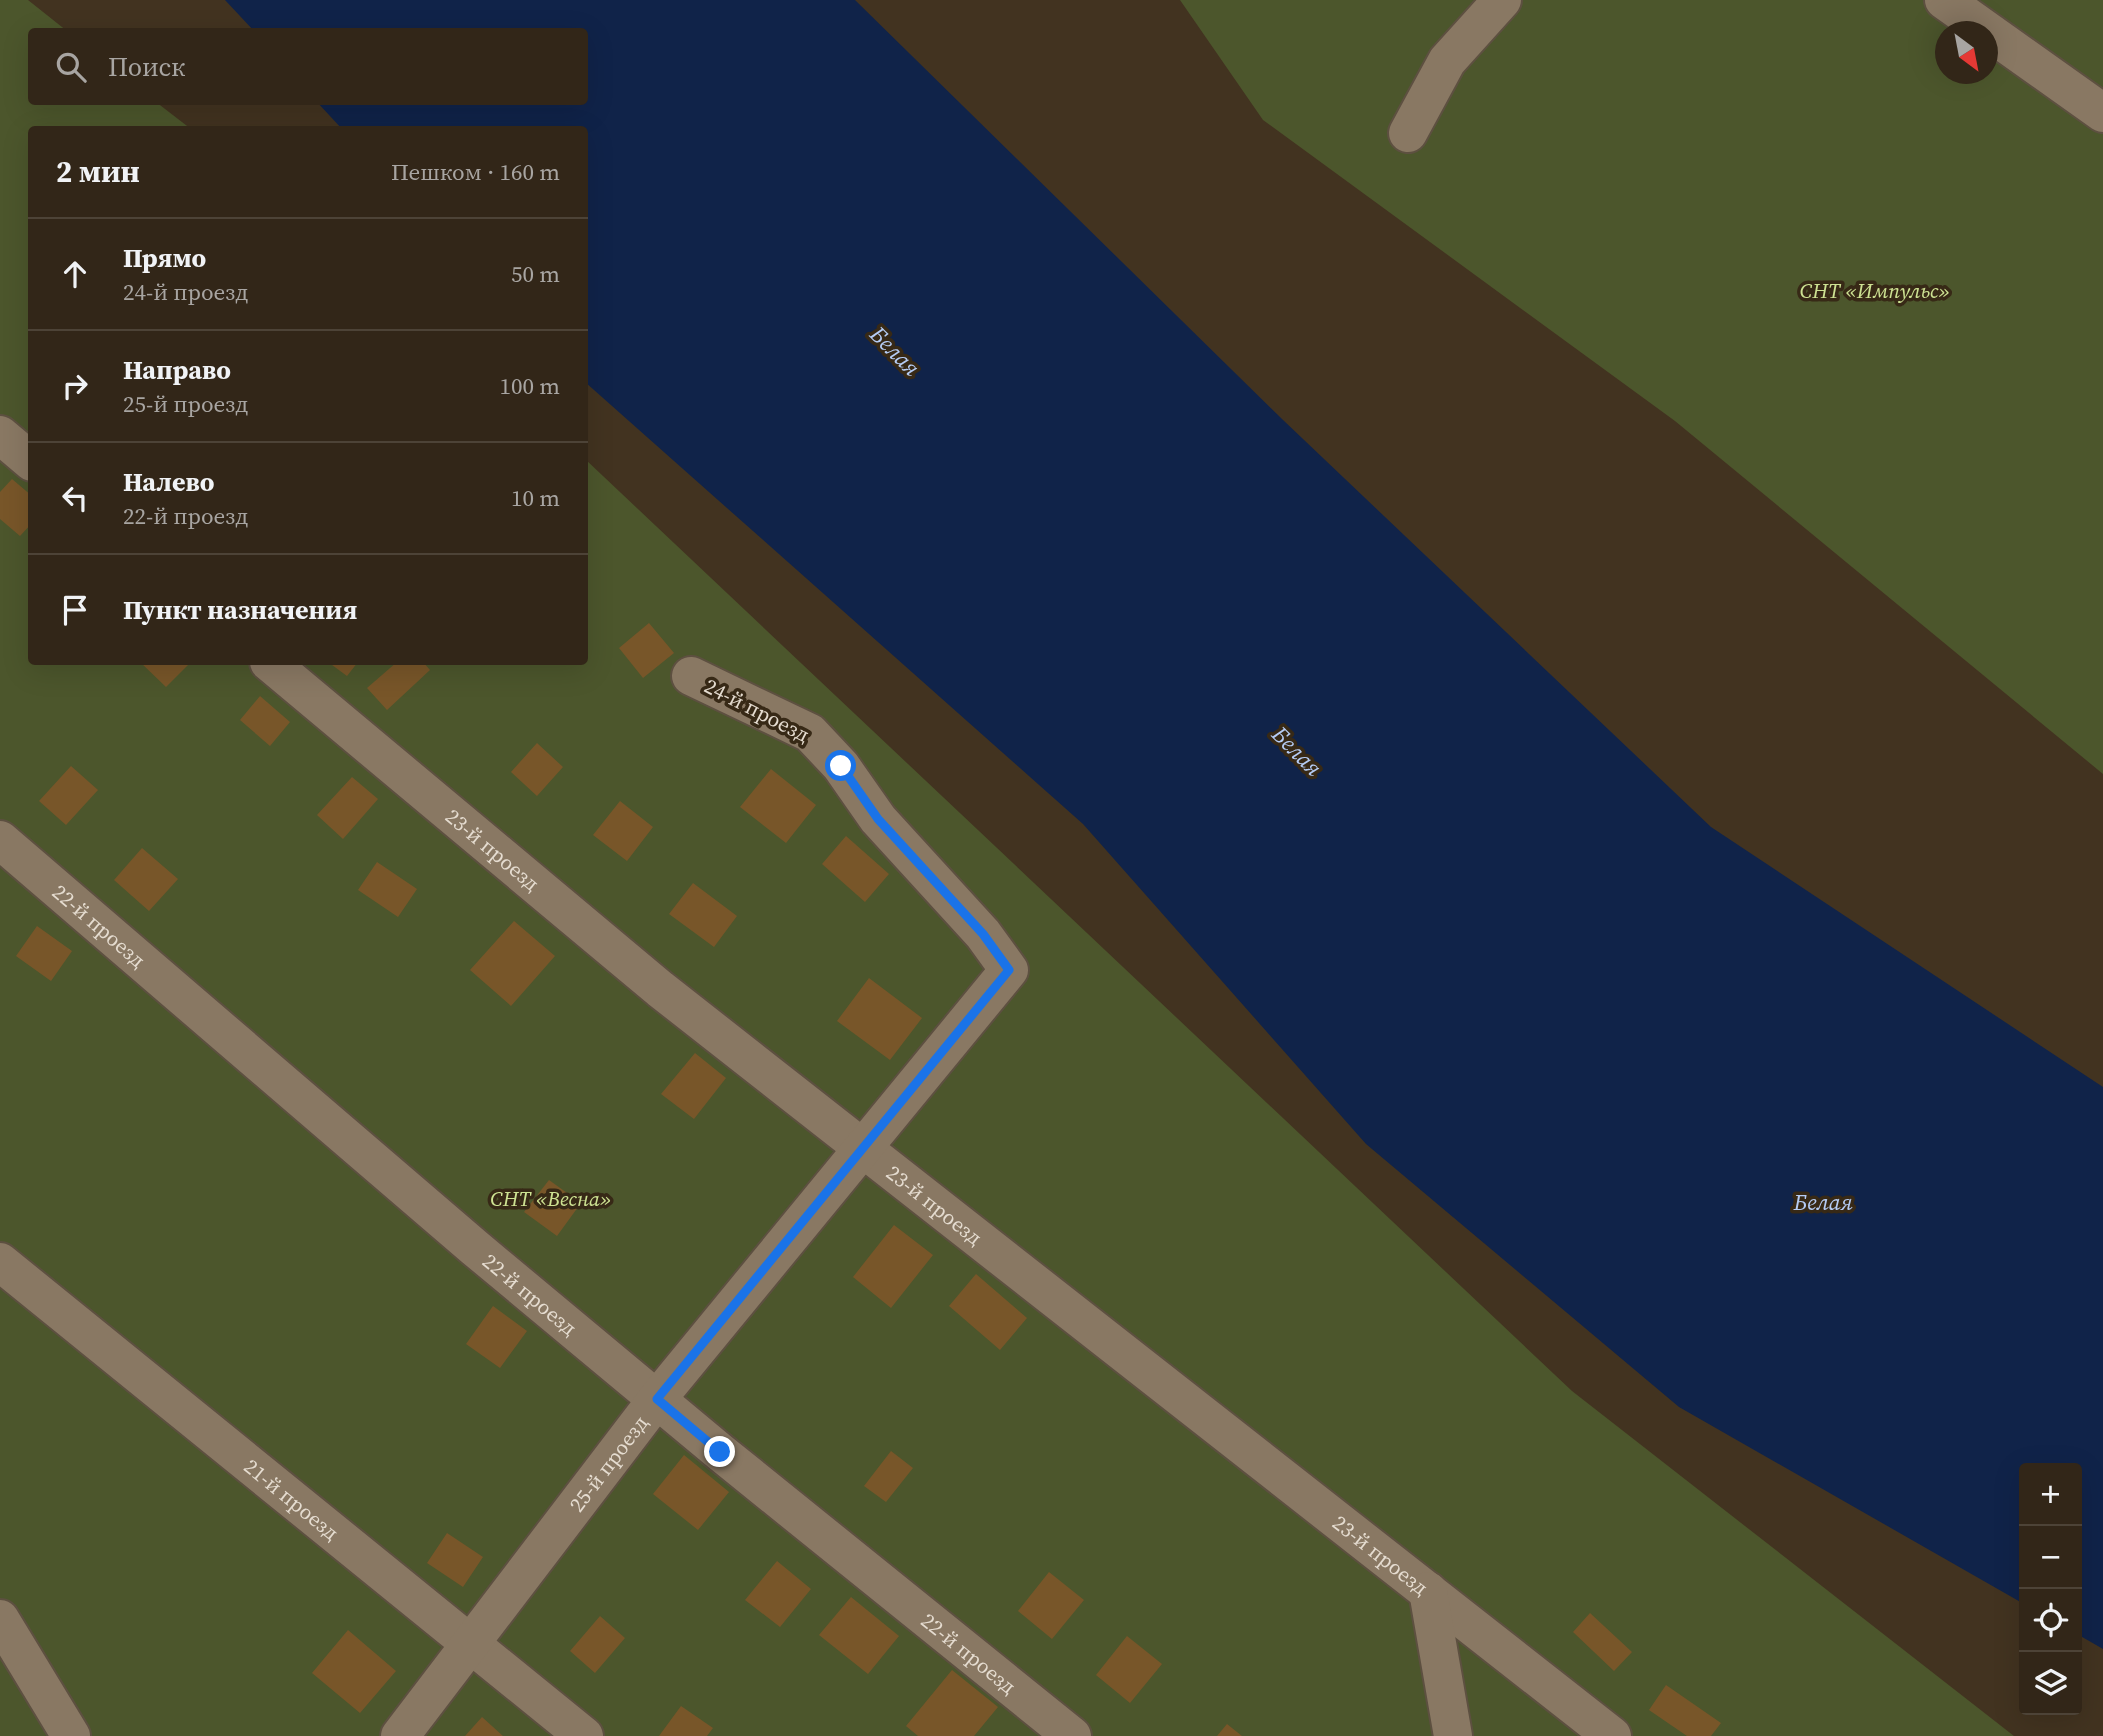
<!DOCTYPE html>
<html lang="ru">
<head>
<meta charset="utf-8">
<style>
  body { margin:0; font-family:"Source Serif 4",serif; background:#3a2e21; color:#f1f3f6 }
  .controls { position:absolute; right:21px; bottom:21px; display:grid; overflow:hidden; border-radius:7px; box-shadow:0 7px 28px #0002 }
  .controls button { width:63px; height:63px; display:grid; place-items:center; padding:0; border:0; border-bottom:2px solid #4d4337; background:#322618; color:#f1f3f6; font:35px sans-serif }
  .compass { position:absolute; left:1935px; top:21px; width:63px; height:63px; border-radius:50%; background:#322618; box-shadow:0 7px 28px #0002; rotate:148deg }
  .stop { position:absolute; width:21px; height:21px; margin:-16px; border:5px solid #1a73e8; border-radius:50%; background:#fff }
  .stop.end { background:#1a73e8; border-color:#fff; box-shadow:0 2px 7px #0008 }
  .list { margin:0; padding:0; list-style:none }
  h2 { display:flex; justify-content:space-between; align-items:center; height:91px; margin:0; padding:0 28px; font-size:30px }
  h2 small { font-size:23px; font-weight:400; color:#a8a5a2 }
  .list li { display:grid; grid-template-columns:46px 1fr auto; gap:21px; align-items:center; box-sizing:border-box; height:112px; padding:0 28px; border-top:2px solid #4d4337 }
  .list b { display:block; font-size:26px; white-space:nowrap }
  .list p { margin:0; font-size:23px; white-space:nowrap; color:#a8a5a2 }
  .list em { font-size:23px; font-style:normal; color:#a8a5a2 }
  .icon { flex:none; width:38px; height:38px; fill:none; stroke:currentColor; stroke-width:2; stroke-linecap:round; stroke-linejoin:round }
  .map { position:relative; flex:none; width:2103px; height:1736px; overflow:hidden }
  .search { position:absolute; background:#322618; box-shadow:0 7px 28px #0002; left:28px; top:28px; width:560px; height:77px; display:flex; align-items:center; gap:18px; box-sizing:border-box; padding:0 24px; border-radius:7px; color:#a8a5a2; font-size:26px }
  .panel { position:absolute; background:#322618; box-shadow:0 7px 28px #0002; left:28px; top:126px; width:560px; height:539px; border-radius:7px }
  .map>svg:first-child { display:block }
  .green { fill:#4c562c; fill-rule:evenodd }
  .water { fill:#102349 }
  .building { fill:#785629 }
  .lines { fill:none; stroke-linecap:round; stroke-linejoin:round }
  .minor-casing { stroke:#5d5040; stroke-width:42 }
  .minor { stroke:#897863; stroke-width:38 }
  .route { stroke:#1a73e8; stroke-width:9 }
  .labels { text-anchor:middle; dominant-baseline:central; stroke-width:7; stroke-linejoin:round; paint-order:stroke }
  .park-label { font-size:21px; font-style:italic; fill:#cee393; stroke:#372916 }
  .street-label { font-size:21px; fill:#e5dcd0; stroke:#372916 }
  .water-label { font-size:23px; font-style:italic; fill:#b5ccf5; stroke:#372916 }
</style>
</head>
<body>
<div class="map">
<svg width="2103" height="1736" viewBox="0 0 2103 1736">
  <rect width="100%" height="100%" fill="#423320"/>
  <path class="green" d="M0,0H28L67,31L32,32V102H156L191,129L32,130V662H584L585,459L1572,1391L2014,1736H0Z
    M1180,0H2103V774L1675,421L1263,120ZM1946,32H1988V74H1946Z"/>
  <path class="water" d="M225,0H855L1282,419L1711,827L2103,1087V1649L2077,1634V1468H2024V1604L1679,1407L1366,1144L1083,824L585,382L584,130L342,129L317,102H584V32L254,31Z"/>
  <path class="building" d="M12,479L32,496V523L20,536L0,519V492Z
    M649,623L674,653L643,678L619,648Z
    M140,662H191L166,687Z
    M328,662H358L347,676Z
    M397,662H423L430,670L387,710L367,688Z
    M260,696L290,722L270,746L240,720Z
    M537,743L563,767L537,796L511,772Z
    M71,766L98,790L66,825L39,801Z
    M771,769L816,805L786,843L740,807Z
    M352,777L378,799L343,839L317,815Z
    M620,801L653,827L627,861L593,835Z
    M846,836L889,874L865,902L822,864Z
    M142,848L178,879L149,911L114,880Z
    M377,862L417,889L398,917L358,890Z
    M693,883L737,916L714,947L669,914Z
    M514,921L555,956L511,1006L470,970Z
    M37,926L72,951L51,981L16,956Z
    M869,978L922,1018L890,1060L837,1021Z
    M695,1053L726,1078L694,1119L661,1094Z
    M549,1180L581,1203L557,1236L524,1212Z
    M894,1225L933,1255L891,1308L853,1277Z
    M976,1274L1027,1318L1000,1350L949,1306Z
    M493,1306L527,1331L500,1368L466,1344Z
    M891,1451L913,1468L886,1502L864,1486Z
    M684,1455L729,1492L698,1530L653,1494Z
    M447,1533L483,1557L463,1587L427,1563Z
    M777,1561L811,1589L780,1627L745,1600Z
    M1049,1572L1084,1600L1052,1639L1018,1611Z
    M851,1597L899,1636L868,1674L819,1635Z
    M1590,1613L1632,1652L1614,1671L1573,1632Z
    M600,1616L625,1638L595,1673L570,1651Z
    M348,1630L396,1671L360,1713L312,1673Z
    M1127,1636L1162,1664L1130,1703L1096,1675Z
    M952,1670L998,1707L974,1736H918L906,1726Z
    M1666,1685L1721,1723L1711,1736H1687L1649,1710Z
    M681,1706L713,1728L707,1736H659Z
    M482,1717L503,1736H465Z
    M1227,1724L1242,1736H1217Z"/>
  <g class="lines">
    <g class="minor-casing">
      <g id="minor">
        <path d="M1944,0L2103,113"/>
        <path d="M1408,133L1447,61L1502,0"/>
        <path d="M0,435L32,462"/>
        <path id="s1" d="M269,662L660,989L1612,1736"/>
        <path id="s2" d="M0,840L475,1248L720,1452L1072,1736"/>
        <path id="s3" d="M0,1262L584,1736"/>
        <path d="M1428,1591L1453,1736"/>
        <path d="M0,1619L71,1736"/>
        <path id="s4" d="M400,1736L657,1399L1009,970L983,934L878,819L841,766L810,733L691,676"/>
      </g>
    </g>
    <use href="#minor" class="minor"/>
  </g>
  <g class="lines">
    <path class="route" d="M720,1452L657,1399L1009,970L983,934L878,819L841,766"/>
  </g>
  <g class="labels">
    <g class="park-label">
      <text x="1875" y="290">СНТ «Импульс»</text>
      <text x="551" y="1198">СНТ «Весна»</text>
    </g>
    <g class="street-label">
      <text transform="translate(757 710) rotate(27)">24-й проезд</text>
      <text stroke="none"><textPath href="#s1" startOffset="292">23-й проезд</textPath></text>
      <text stroke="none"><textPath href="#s2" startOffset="131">22-й проезд</textPath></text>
      <text stroke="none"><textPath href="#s1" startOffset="859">23-й проезд</textPath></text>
      <text stroke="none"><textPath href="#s2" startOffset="698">22-й проезд</textPath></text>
      <text stroke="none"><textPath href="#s4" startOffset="343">25-й проезд</textPath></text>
      <text stroke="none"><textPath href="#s3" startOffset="376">21-й проезд</textPath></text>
      <text stroke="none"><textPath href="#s1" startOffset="1426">23-й проезд</textPath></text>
      <text stroke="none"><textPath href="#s2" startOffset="1265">22-й проезд</textPath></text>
    </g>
    <g class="water-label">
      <text transform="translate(895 351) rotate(45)">Белая</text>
      <text transform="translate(1297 751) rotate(45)">Белая</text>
      <text x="1823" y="1202">Белая</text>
    </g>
  </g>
</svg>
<div class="controls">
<button>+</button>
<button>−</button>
<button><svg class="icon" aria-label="locate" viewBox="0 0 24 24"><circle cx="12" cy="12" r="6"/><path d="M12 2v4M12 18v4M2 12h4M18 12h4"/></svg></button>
<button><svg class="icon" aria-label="layers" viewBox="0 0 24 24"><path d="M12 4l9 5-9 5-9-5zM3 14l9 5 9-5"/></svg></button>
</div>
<svg class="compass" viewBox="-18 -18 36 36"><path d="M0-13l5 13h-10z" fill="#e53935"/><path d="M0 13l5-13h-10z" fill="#a8a5a2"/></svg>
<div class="stop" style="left:841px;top:766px"></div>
<div class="stop end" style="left:720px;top:1452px"></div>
<div class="search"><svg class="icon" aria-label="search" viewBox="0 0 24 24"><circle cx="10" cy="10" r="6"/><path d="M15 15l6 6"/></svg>Поиск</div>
<section class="panel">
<h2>2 мин<small>Пешком · 160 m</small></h2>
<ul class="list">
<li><svg class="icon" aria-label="ahead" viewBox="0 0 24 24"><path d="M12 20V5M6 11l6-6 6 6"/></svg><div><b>Прямо</b><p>24-й проезд</p></div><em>50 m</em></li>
<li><svg class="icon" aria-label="right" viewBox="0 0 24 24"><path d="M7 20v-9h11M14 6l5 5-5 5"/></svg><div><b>Направо</b><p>25-й проезд</p></div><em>100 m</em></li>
<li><svg class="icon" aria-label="left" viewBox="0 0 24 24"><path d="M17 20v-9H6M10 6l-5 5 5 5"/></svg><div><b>Налево</b><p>22-й проезд</p></div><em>10 m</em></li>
<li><svg class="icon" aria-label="arrive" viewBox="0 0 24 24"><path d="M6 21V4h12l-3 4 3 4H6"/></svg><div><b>Пункт назначения</b></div></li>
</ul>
</section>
</div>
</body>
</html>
